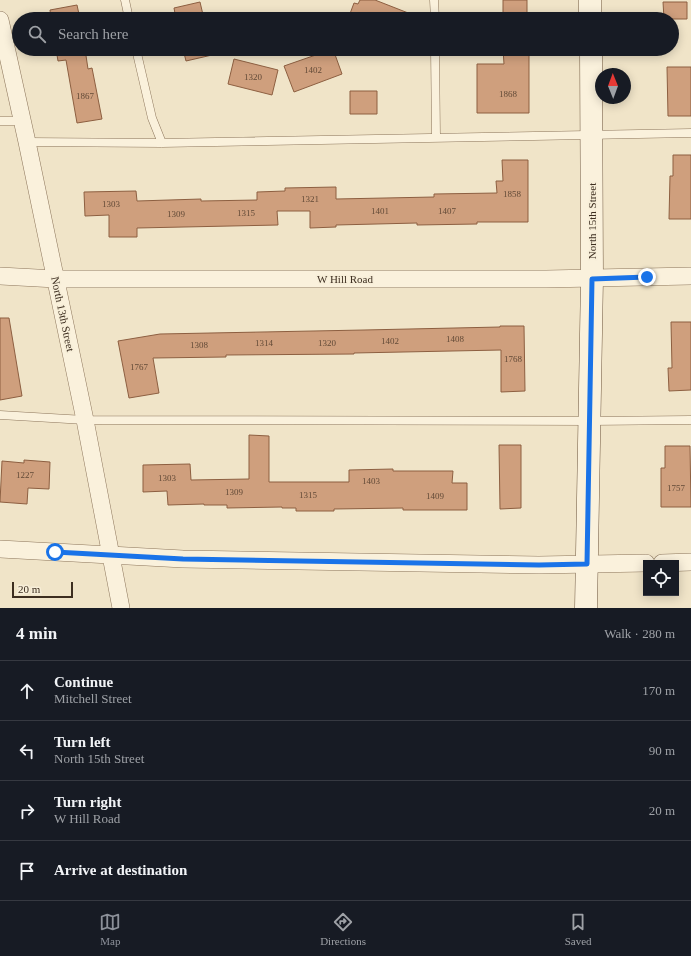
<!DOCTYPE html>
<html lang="en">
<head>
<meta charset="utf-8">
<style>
  body { margin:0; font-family:"Times New Roman",serif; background:#242831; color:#f1f3f6 }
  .controls { position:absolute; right:12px; bottom:12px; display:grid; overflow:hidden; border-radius:0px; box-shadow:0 2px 10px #0003 }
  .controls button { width:36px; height:36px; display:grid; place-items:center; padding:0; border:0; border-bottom:1px solid #363941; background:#171b24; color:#f1f3f6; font:20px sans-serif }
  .compass { position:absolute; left:595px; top:68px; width:36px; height:36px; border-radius:50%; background:#171b24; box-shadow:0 2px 10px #0003; rotate:359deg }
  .scale { position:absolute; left:12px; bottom:10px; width:61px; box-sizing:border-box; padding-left:4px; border:2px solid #3d2e20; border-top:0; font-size:11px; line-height:14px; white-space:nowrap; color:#3d2e20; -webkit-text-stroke:3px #f7eed8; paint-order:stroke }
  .stop { position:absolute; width:12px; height:12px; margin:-9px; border:3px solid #1a73e8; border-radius:50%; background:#fff }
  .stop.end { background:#1a73e8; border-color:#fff; box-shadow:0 1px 4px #0008 }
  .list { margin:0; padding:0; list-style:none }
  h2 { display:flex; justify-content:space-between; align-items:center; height:52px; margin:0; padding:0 16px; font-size:17px }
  h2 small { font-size:13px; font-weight:400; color:#9ea1a6 }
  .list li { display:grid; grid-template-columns:26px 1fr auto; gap:12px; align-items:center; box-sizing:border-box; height:60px; padding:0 16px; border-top:1px solid #363941 }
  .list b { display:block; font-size:15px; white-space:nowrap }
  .list p { margin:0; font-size:13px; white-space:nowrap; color:#9ea1a6 }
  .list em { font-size:13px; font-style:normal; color:#9ea1a6 }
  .icon { flex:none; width:22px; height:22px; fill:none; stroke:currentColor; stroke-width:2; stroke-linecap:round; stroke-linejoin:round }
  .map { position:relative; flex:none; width:691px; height:608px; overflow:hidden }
  .search { position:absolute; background:#171b24; box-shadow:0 2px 10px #0003; left:12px; right:12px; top:12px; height:44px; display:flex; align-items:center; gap:10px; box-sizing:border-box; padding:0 14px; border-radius:22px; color:#9ea1a6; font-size:15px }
  .sheet { height:292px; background:#171b24 }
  nav { display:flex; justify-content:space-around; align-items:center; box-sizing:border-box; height:56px; border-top:1px solid #363941; background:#171b24; font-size:11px; color:#9ea1a6 }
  nav a { display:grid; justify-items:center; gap:2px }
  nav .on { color:#8c9099 }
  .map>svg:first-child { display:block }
  .building { fill:#cf9f7d; stroke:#8d5f41 }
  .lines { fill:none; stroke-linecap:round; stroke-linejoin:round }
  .lane-casing { stroke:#8d765c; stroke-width:9 }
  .street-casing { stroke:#8d765c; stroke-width:18 }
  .secondary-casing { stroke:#6f573f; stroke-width:23 }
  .lane { stroke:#faf1dc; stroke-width:8 }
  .street { stroke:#faf1dc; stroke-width:17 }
  .secondary { stroke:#faf1dc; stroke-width:22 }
  .route { stroke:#1a73e8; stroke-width:5 }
  .labels { text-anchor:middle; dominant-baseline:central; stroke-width:3; stroke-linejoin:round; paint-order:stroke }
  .number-label { font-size:9px; fill:#624a37 }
  .street-label { font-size:11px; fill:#3d2e20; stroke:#f7eed8 }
</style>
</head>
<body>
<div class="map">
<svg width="691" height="608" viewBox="0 0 691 608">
  <rect width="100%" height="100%" fill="#f0e4c8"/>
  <path class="building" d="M360,0H375L421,18L420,19H348L354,3L358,4Z
    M503,0H527V19H503Z
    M200,2L204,19H176L174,8Z
    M663,2H687V19H664Z
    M77,5L80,19H51L50,10Z
    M56,49H85L88,69L92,68L102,119L77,123L66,60L58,61Z
    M183,49H211L212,55L186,61Z
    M333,49L342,74L294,92L284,66Z
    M354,49H371L369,55Z
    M503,49H532V50H529V113H477V64H504Z
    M234,59L278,70L272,95L228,84Z
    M667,67H691V116H668Z
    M350,91H377V114H350Z
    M673,155H691V219H669L670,176H673Z
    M502,160H528V222H477V224L417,225V223L336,225V227L310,228V211H277L278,225L137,228V237H109V215L85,216L84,192L136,191L137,201L201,199V201L257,200V192L285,191V188L336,187V199L434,197V194L497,193L496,181H503Z
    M0,318H9L22,396L0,400Z
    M671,322H691V390L669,391L668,368H672Z
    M500,326H524L525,391L501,392V350L354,353V354L226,355V357L153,358L159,393L129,398L118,341L160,334L364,330L500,327Z
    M249,435L269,436V482H349V470L393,469V471H453L452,483H467V510H403V508L334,509V511H296V508H282V507L227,508V505H204V504L168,505L167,491L143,492V465L190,464L191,480L249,479Z
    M499,445H521V508L500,509Z
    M665,446H690L691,507H661V468H665Z
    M24,460L50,462L49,489L28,488L27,504L0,502L2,461L24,463Z"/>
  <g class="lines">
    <g class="lane-casing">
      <path id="lane" d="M125,0L129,19
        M434,0L435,19
        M136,49L152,118L162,143
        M435,49L436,137
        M0,121H22
        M27,142L162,143L691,133
        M0,415L85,420L590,421L691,420"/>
    </g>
    <g class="street-casing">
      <path id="street" d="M0,20L27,142L85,420L121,608
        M0,276L56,279H546L691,276
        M0,549L183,559L539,565L646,563
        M662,563L691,562"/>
    </g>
    <g class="secondary-casing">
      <path id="secondary" d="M590,0V19
        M586,608L592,279L591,49"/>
    </g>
    <use href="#lane" class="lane"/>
    <use href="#street" class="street"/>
    <use href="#secondary" class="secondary"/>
  </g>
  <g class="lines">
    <path class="route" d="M55,552L183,559L539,565L587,564L592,279L647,277"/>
  </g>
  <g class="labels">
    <g class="number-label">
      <text x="313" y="70">1402</text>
      <text x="253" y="77">1320</text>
      <text x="508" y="94">1868</text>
      <text x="85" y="96">1867</text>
      <text x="512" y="194">1858</text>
      <text x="310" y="199">1321</text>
      <text x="111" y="204">1303</text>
      <text x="380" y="211">1401</text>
      <text x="447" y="211">1407</text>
      <text x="246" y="213">1315</text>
      <text x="176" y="214">1309</text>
      <text x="455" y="339">1408</text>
      <text x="390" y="341">1402</text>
      <text x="264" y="343">1314</text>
      <text x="327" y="343">1320</text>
      <text x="199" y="345">1308</text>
      <text x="513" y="359">1768</text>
      <text x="139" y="367">1767</text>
      <text x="25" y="475">1227</text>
      <text x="167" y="478">1303</text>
      <text x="371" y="481">1403</text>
      <text x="676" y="488">1757</text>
      <text x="234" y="492">1309</text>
      <text x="308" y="495">1315</text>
      <text x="435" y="496">1409</text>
    </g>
    <g class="street-label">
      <text transform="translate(592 221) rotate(-90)">North 15th Street</text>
      <text x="345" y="279">W Hill Road</text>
      <text transform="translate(63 314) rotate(78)">North 13th Street</text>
    </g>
  </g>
</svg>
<div class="controls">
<button><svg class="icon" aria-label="locate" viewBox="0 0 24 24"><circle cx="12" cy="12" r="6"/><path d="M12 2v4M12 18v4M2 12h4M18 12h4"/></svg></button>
</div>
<svg class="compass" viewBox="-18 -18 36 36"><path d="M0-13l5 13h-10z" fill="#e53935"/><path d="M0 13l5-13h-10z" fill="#9ea1a6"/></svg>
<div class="scale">20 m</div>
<div class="stop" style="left:55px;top:552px"></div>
<div class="stop end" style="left:647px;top:277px"></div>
<div class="search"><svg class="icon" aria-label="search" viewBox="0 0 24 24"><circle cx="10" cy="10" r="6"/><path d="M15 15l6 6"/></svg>Search here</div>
</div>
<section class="sheet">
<h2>4 min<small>Walk · 280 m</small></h2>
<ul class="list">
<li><svg class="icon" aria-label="ahead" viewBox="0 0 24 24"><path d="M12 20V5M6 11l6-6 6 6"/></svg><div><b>Continue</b><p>Mitchell Street</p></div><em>170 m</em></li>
<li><svg class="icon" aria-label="left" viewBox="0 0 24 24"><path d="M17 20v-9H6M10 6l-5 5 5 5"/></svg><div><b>Turn left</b><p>North 15th Street</p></div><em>90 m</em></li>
<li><svg class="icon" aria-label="right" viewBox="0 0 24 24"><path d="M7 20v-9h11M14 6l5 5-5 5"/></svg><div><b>Turn right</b><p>W Hill Road</p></div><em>20 m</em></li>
<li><svg class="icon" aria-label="arrive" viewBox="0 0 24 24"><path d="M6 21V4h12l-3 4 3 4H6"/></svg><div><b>Arrive at destination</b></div></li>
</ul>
</section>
<nav>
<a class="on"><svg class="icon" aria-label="map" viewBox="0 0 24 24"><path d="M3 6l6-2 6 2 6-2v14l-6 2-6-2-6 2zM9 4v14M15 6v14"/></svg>Map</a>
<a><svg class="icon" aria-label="directions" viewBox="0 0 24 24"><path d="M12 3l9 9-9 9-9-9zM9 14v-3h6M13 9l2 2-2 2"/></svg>Directions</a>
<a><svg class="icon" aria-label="saved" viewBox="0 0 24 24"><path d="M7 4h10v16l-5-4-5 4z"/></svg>Saved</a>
</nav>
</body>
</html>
